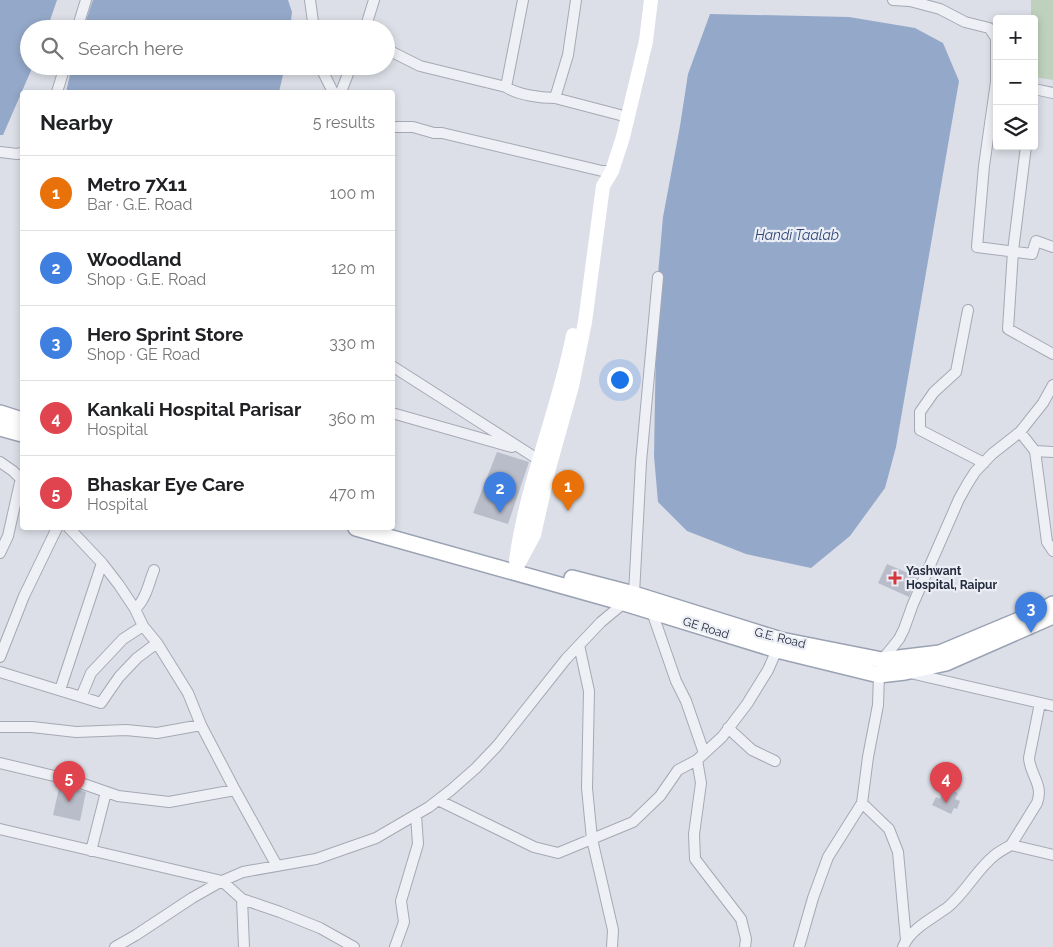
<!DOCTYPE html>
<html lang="en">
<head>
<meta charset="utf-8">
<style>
  body { margin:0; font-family:Raleway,sans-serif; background:#f2f2f2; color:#202124 }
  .controls { position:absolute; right:15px; top:15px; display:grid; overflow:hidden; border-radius:5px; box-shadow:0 2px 8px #0003 }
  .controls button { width:45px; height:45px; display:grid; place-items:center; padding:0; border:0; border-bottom:1px solid #e0e0e0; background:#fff; color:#202124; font:25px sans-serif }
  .you { position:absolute; left:619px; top:379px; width:18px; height:18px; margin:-12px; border:4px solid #fff; border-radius:50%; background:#1a73e8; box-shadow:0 0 0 8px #1a73e833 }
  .badge { display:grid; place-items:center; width:32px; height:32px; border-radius:50%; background:#d4383f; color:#fff; font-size:16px; font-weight:700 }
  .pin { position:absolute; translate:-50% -41px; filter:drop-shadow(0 1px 2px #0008) }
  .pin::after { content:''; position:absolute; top:26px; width:18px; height:15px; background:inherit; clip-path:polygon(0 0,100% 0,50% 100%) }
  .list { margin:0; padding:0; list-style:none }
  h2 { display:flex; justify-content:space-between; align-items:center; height:65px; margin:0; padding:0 20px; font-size:21px }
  h2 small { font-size:16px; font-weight:400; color:#757577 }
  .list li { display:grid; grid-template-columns:32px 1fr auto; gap:15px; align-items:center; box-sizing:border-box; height:75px; padding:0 20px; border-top:1px solid #e0e0e0 }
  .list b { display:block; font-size:19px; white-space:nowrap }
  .list p { margin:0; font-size:16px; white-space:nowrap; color:#757577 }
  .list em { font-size:16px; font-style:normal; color:#757577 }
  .icon { flex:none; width:28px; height:28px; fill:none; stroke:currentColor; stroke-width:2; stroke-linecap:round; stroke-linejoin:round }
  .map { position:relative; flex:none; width:1053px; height:947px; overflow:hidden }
  .search { position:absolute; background:#fff; box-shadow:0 2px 8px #0003; left:20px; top:20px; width:375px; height:55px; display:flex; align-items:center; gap:12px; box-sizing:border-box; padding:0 18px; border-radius:28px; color:#757577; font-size:19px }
  .panel { position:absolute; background:#fff; box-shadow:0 2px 8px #0003; left:20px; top:90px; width:375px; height:440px; border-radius:5px }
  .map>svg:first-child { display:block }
  .green { fill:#bfd1bc }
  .water { fill:#94a8c9 }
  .building { fill:#b9bdca }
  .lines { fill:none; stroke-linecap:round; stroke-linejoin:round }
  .street-casing { stroke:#a5a9b4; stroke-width:12 }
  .primary-casing { stroke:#9aa2b3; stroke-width:18 }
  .street { stroke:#eef0f5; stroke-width:10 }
  .secondary { stroke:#fff; stroke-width:14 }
  .primary { stroke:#fff; stroke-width:15 }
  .poi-dot { fill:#d4383f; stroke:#ebeef5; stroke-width:2 }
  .labels { text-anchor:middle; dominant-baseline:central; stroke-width:4.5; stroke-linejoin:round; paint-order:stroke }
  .poi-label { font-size:12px; font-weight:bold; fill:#252b3e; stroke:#ebeef5; text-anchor:start }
  .street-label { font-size:12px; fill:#252b3e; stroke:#ebeef5 }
  .water-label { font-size:14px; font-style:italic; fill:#2d4573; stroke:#ebeef5 }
</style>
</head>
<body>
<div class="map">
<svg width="1053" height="947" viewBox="0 0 1053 947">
  <rect width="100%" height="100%" fill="#dcdfe7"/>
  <path class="green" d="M1031,0H1053V80L1034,77V19H1031Z"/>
  <path class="water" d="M0,0H57L47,29H29V66H33L3,135H0Z
    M93,0H288L292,12L290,29H83Z
    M710,14L849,17L915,28L943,43L959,81L896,447L885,488L850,536L811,568L746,554L687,531L658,502L654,456L657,286L663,217L680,126L688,74Z
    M72,66H285L279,92H66Z"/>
  <path class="building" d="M497,452L529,462L508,524L473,513Z
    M887,564L917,577L909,597L878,583Z
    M60,784L86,792L80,821L53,815Z
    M950,790L958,793L955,799L960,801L957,809L954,808L951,814L932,805L936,797L940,799L943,792L948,794Z"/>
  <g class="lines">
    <g class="street-casing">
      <path id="street" d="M310,0L314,29
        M893,0L910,1L940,9L965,22L989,28L997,39
        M77,29L86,0
        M365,29L374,0
        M996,39V82L984,166L977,247L1032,254L1036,241L1053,247
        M386,49L420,66L506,87C518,95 541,98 555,98L620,115
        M320,66L333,92
        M506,87L523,0
        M1034,89L1053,93
        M57,92L65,66
        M341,92L351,66
        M555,98L568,55L576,0
        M392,127H413L434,133H442L602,171H612
        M1026,146L1013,251L1008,329L1053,354
        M0,152L17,154L22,153
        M968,310L956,372L934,392L920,412V430L984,463
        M392,366L539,460L544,464
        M392,413L512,447
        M1020,432L1035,451L1047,542L1053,551
        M1035,451L1053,452
        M0,462L13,471L22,480
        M69,528L102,563L119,585L135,609L143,626L157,643L188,693L201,725
        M0,553L8,536L21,478
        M135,609C146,600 149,582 154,570
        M652,612L676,681L686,701L704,753
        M579,645L589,691L587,788L592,839L613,930L612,947
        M0,657L24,596L57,528
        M0,672L101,703L119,677L137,658L157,643
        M910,673L1053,706
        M60,690L102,563
        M81,697L91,673L123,639L143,626
        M0,727H32L76,732L126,730L157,733L201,725L235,790L277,866
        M728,728L752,750L775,761
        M697,760L701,783L694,834L695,859L741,919L746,939L745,947
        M0,763L75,781L118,796L169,802L235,790
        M438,800L534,847L558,853L633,822L660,796L678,770L697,760L722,737L747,704L768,670L779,645
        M862,803L889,829L898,852L906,940
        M0,829L222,881L242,899L280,912L320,928L354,947
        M1011,845L1037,803C1044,785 1030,775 1029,758L1040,703
        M91,851L106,792
        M242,899L244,947
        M115,947L136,935L192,898L222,881L243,872L316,859L376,838L429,807L451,790L476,768L497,746L566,659L601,622L624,603L634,594L641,462L658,277
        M395,947L404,922L401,901L418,844L416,815
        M799,947L813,898L828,857L862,803L868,757L878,705L879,675L882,660L899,639L904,629L913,604L959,499L968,483L975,472L992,454L1020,432L1043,403L1053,385
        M903,947C910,929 933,918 948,907C966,892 977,869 995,855C1000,851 1006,848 1011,845L1053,855"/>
    </g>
    <g class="primary-casing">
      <path id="primary" d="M0,413L22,420
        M0,428L22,434
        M356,528L624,603L777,650L879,675L905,672L946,663L1053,616
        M572,578L634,594L781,640L882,660L940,653L1043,610L1053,604"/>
    </g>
    <use href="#street" class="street"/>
    <path class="secondary" d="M516,561C526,484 558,412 573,335
      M514,572L534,535L549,468L572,386L585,322L603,186L612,171L623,137L646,41L651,0"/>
    <use href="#primary" class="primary"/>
  </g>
  <path class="poi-dot" d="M892.5 570.5h5v5h5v5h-5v5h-5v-5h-5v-5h5z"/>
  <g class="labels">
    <g class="poi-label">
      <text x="906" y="571">Yashwant<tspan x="906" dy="14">Hospital, Raipur</tspan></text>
    </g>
    <g class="street-label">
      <text transform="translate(706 628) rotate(17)">GE Road</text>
      <text transform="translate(780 638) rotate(14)">G.E. Road</text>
    </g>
    <g class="water-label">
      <text x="797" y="235">Handi Taalab</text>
    </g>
  </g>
</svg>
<div class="controls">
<button>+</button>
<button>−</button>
<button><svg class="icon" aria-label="layers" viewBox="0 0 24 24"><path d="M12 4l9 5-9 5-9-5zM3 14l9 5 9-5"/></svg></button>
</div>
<div class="you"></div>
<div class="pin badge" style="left:568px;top:511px;background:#e8710a">1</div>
<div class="pin badge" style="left:500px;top:513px;background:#3f7fe0">2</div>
<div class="pin badge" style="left:1031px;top:633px;background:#3f7fe0">3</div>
<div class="pin badge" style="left:946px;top:803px;background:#e0444e">4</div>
<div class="pin badge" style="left:69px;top:802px;background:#e0444e">5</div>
<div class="search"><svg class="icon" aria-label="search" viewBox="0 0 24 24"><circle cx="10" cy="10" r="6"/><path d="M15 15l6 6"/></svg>Search here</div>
<section class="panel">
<h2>Nearby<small>5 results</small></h2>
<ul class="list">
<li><span class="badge" style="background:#e8710a">1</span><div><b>Metro 7X11</b><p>Bar · G.E. Road</p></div><em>100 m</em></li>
<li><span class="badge" style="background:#3f7fe0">2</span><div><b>Woodland</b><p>Shop · G.E. Road</p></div><em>120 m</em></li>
<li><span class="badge" style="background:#3f7fe0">3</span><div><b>Hero Sprint Store</b><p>Shop · GE Road</p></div><em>330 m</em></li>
<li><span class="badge" style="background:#e0444e">4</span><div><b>Kankali Hospital Parisar</b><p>Hospital</p></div><em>360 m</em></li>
<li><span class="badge" style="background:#e0444e">5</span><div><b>Bhaskar Eye Care</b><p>Hospital</p></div><em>470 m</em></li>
</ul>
</section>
</div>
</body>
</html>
